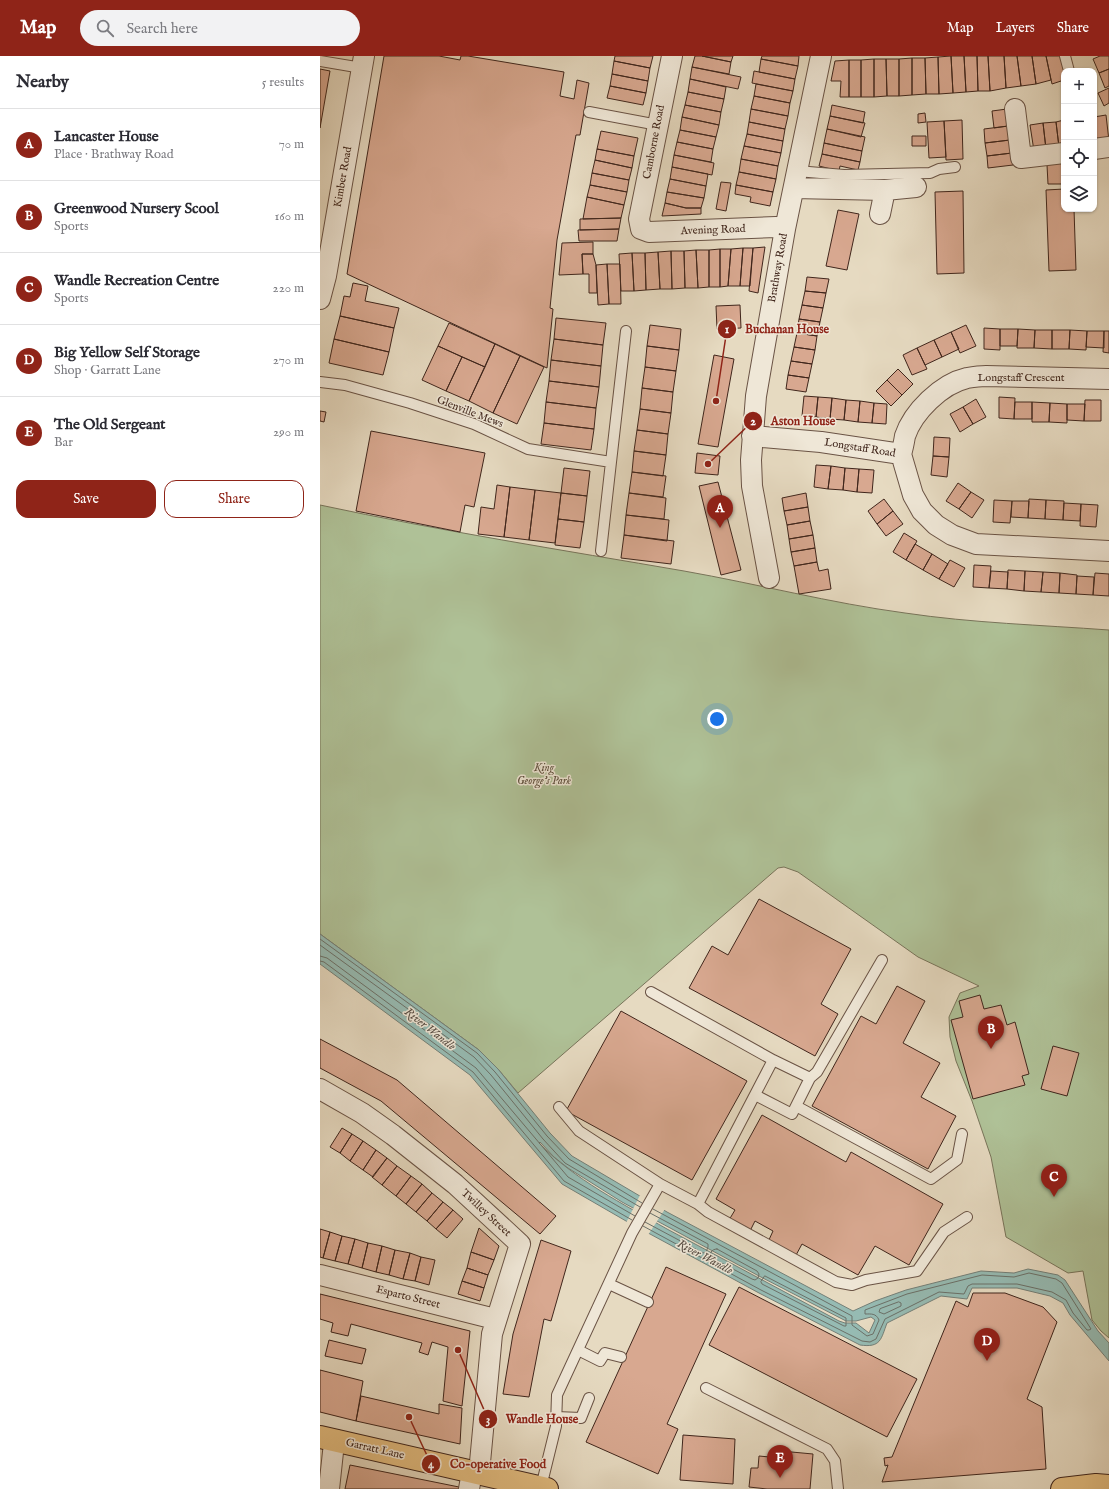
<!DOCTYPE html>
<html lang="en">
<head>
<meta charset="utf-8">
<style>
  body { margin:0; font-family:"IM FELL English",serif; background:#f2f2f3; color:#2b2b33 }
  .controls { position:absolute; right:12px; top:12px; display:grid; overflow:hidden; border-radius:8px; box-shadow:0 1px 3px #0004 }
  .controls button { width:36px; height:36px; display:grid; place-items:center; padding:0; border:0; border-bottom:1px solid #e1e1e2; background:#fff; color:#2b2b33; font:20px sans-serif }
  .you { position:absolute; left:397px; top:663px; width:14px; height:14px; margin:-10px; border:3px solid #fff; border-radius:50%; background:#1a73e8; box-shadow:0 0 0 6px #1a73e833 }
  .badge { display:grid; place-items:center; width:26px; height:26px; border-radius:50%; background:#8f2418; color:#fff; font-size:13px; font-weight:700 }
  .pin { position:absolute; translate:-50% -33px; filter:drop-shadow(0 1px 2px #0008) }
  .pin::after { content:''; position:absolute; top:21px; width:14px; height:12px; background:inherit; clip-path:polygon(0 0,100% 0,50% 100%) }
  .list { margin:0; padding:0; list-style:none }
  h2 { display:flex; justify-content:space-between; align-items:center; height:52px; margin:0; padding:0 16px; font-size:17px }
  h2 small { font-size:13px; font-weight:400; color:#7c7c81 }
  .list li { display:grid; grid-template-columns:26px 1fr auto; gap:12px; align-items:center; box-sizing:border-box; height:72px; padding:0 16px; border-top:1px solid #e1e1e2 }
  .list b { display:block; font-size:15px; white-space:nowrap }
  .list p { margin:0; font-size:13px; white-space:nowrap; color:#7c7c81 }
  .list em { font-size:13px; font-style:normal; color:#7c7c81 }
  .actions { display:flex; gap:8px; padding:12px 16px }
  .actions a { flex:1; padding:9px 0; border:1px solid #8f2418; border-radius:12px; text-align:center; font-size:14px; color:#8f2418 }
  .actions .main { background:#8f2418; color:#fff }
  .icon { flex:none; width:22px; height:22px; fill:none; stroke:currentColor; stroke-width:2; stroke-linecap:round; stroke-linejoin:round }
  .map { position:relative; flex:none; width:789px; height:1433px; overflow:hidden }
  header { display:flex; align-items:center; gap:24px; box-sizing:border-box; height:56px; padding:0 20px; background:#8f2418; color:#fff }
  header strong { font-size:19px }
  nav { display:flex; gap:22px; margin-inline-start:auto; font-size:14px }
  .search { width:280px; height:36px; background:#f2f2f3; display:flex; align-items:center; gap:10px; box-sizing:border-box; padding:0 14px; border-radius:22px; color:#7c7c81; font-size:15px }
  main { display:flex }
  aside { flex:1; background:#fff }
  .map>svg:first-child { display:block }
  .green { fill:#afc197; stroke:#78745a }
  .water { fill:#96bbb3; stroke:#747f77; fill-rule:evenodd }
  .pier { fill:#e6dac1 }
  .lines { fill:none; stroke-linecap:round; stroke-linejoin:round }
  .shore { stroke:#6b7068; stroke-width:1 }
  .building { fill:#d8a890; stroke:#40261c }
  .service-casing { stroke:#6a5345; stroke-width:12 }
  .minor-casing { stroke:#6a5345; stroke-width:22 }
  .primary-casing { stroke:#40261c; stroke-width:24 }
  .service { stroke:#efe7d7; stroke-width:10 }
  .minor { stroke:#efe7d7; stroke-width:20 }
  .primary { stroke:#e3bd80; stroke-width:22 }
  .labels { text-anchor:middle; dominant-baseline:central; stroke-width:3; stroke-linejoin:round; paint-order:stroke }
  .street-label { font-size:11px; fill:#40261c; stroke:#efe7d7 }
  .park-label { font-size:11px; font-style:italic; fill:#5c4d3b; stroke:#efe7d7 }
  .water-label { font-size:12px; font-style:italic; fill:#564b42; stroke:#efe7d7 }
  .leader { fill:none; stroke:#8f2418; stroke-width:1.5 }
  .callout-dot { fill:#8f2418; stroke:#efe7d7; stroke-width:1.5 }
  .mark-label { font-size:12px; text-anchor:middle; font-weight:bold; fill:#fff }
  .callout-label { font-size:12px; text-anchor:middle; font-weight:bold; fill:#8f2418; stroke:#efe7d7; stroke-width:3; stroke-linejoin:round; paint-order:stroke }
</style>
</head>
<body>
<header>
<strong>Map</strong>
<div class="search"><svg class="icon" aria-label="search" viewBox="0 0 24 24"><circle cx="10" cy="10" r="6"/><path d="M15 15l6 6"/></svg>Search here</div>
<nav><a>Map</a><a>Layers</a><a>Share</a></nav>
</header>
<main>
<aside>
<h2>Nearby<small>5 results</small></h2>
<ul class="list">
<li><span class="badge">A</span><div><b>Lancaster House</b><p>Place · Brathway Road</p></div><em>70 m</em></li>
<li><span class="badge">B</span><div><b>Greenwood Nursery Scool</b><p>Sports</p></div><em>160 m</em></li>
<li><span class="badge">C</span><div><b>Wandle Recreation Centre</b><p>Sports</p></div><em>220 m</em></li>
<li><span class="badge">D</span><div><b>Big Yellow Self Storage</b><p>Shop · Garratt Lane</p></div><em>270 m</em></li>
<li><span class="badge">E</span><div><b>The Old Sergeant</b><p>Bar</p></div><em>290 m</em></li>
</ul>
<div class="actions"><a class="main">Save</a><a>Share</a></div>
</aside>
<div class="map">
<svg width="789" height="1433" viewBox="0 0 789 1433">
  <rect width="100%" height="100%" fill="#e6dac1"/>
  <filter id="stains"><feTurbulence type="fractalNoise" baseFrequency=".005" numOctaves="4"/><feColorMatrix values="0 0 0 0 .2 0 0 0 0 .09 0 0 0 0 .02 0 0 0 .5 -.17"/></filter>
  <radialGradient id="worn" r=".72"><stop offset=".6" stop-color="#630" stop-opacity="0"/><stop offset="1" stop-color="#630" stop-opacity=".3"/></radialGradient>
  <path class="green" d="M0,449C121,475 242,494 364,515C438,528 510,547 585,557C652,567 721,569 789,574V1282L781,1275L772,1264L763,1215L748,1217L686,1181L671,1101L652,1045L636,1005L630,981L629,961L640,937L659,930L598,901L478,816L464,811L458,812L198,1037L178,1013L159,994L0,878Z"/>
  <path class="water" d="M0,878L159,994L178,1013L230,1077L252,1100L347,1156L533,1255L555,1245L586,1234L661,1215L694,1217L708,1213L738,1219L745,1224L778,1275L789,1287V1305L750,1259L743,1247L730,1240L697,1232H652L647,1243L621,1240L567,1267C561,1283 561,1292 540,1289L439,1237L306,1165L242,1128L150,1019L0,908ZM220,1086L234,1101L248,1112L302,1146L439,1220L526,1265H536L551,1261L555,1264L549,1277L536,1267H525L519,1265C462,1234 404,1204 347,1173C303,1148 255,1124 219,1087Z"/>
  <path class="pier" d="M320,1139L345,1153L328,1179L306,1167Z"/>
  <g class="lines">
    <path class="shore" d="M0,883L157,997L175,1016L227,1080L249,1103L322,1147
      M0,889L154,1001L171,1019L223,1083L245,1107L320,1151
      M0,900L7,902L156,1012L248,1121L315,1160
      M0,905L4,906L153,1016L244,1125L312,1164
      M325,1166L383,1197L386,1196L388,1191V1188L330,1157
      M323,1170L441,1234L542,1285L550,1286L556,1283L565,1263L619,1236L644,1238L648,1230L652,1228H697L732,1236L746,1244L753,1257L767,1274H769L771,1273L742,1227L736,1223L709,1217L694,1221L662,1219L587,1238L545,1254V1258C551,1258 556,1257 559,1264L553,1278L547,1280L532,1269V1260L333,1153
      M397,1193L437,1215L439,1218L438,1222L435,1224L432,1223L392,1202C389,1198 391,1193 397,1193Z
      M445,1220L526,1262V1270H524L442,1228L441,1226Z
      M579,1246L581,1247V1250L564,1258L559,1256L560,1253Z"/>
  </g>
  <path class="building" d="M64,0H119L140,4L141,0H148L244,16L240,40L254,43L257,24L269,27L260,79H256L237,184L230,252L233,253L227,312L27,218Z
    M295,0H333L330,12L294,5Z
    M375,0H382L411,6L409,18L372,11Z
    M382,0H413L411,6Z
    M442,0H479L478,10L441,3Z
    M631,0H644L646,36L633,37Z
    M631,0L633,37L619,38L618,1Z
    M644,0H657L658,35L646,36Z
    M657,0H668L670,35H658Z
    M668,0H684L686,32L670,35Z
    M684,0H697L701,30L686,32Z
    M697,0H712L716,28L701,30Z
    M712,0H726L731,24L716,28Z
    M726,0H740L744,15V24L732,28Z
    M780,0H789V13L779,17L773,3Z
    M618,1L619,38H606L605,2Z
    M592,2H605L606,38L592,39Z
    M592,2V39L579,40V3Z
    M441,3L478,10L475,23L439,16Z
    M554,3H566L567,40L554,41Z
    M554,3V41H541V4Z
    M566,3H579V40H567Z
    M529,4H541V41H529Z
    M529,4V41H520L521,25H511L515,5Z
    M294,5L330,12L328,25L292,18Z
    M372,11L421,21L418,33L370,23Z
    M0,13L10,15L0,72Z
    M789,13V30L785,32L779,17Z
    M434,15L475,23L473,35L432,27Z
    M292,18L328,25L326,37L290,30Z
    M370,23L406,31L404,43L368,36Z
    M436,28L473,35L470,47L434,40Z
    M290,30L326,37L323,49L287,42Z
    M789,32V47L784,50L778,37Z
    M368,36L404,43L401,56L365,49Z
    M434,40L470,47L468,60L431,53Z
    M365,49L401,56L399,69L362,61Z
    M512,49L545,56L543,67L510,60Z
    M431,53L468,60L465,73L429,66Z
    M687,53L688,70L674,72L672,55Z
    M605,57L606,66L598,67V58Z
    M786,59L789,85L777,86L774,61Z
    M510,60L545,67L541,81L507,73Z
    M362,61L399,69L396,81L360,74Z
    M642,64L643,103L626,104L624,65Z
    M744,64V91H739L736,66Z
    M624,65L626,101L609,102L607,66Z
    M429,66L465,73L463,85L427,78Z
    M736,66L739,91L726,93L723,67Z
    M723,67L726,93L714,95L710,69Z
    M688,70L690,84L665,87L664,73Z
    M507,73L545,81L542,95L504,87Z
    M360,74L396,81L393,93L357,86Z
    M281,75L318,82L314,100L277,93Z
    M427,78L463,85L461,97L424,90Z
    M592,80H606V90H592Z
    M690,84L692,97L667,100L665,87Z
    M357,86L393,93L391,106L354,99Z
    M504,87L542,95L540,106L502,98Z
    M424,90L461,97L458,110L421,103Z
    M277,93L314,100L312,112L275,104Z
    M692,97L693,109L668,112L667,100Z
    M502,98L540,106L538,114L520,110L519,115L499,110Z
    M354,99L394,107L392,119L352,111Z
    M421,103L458,110L456,123L419,116Z
    M275,104L312,112L309,124L272,117Z
    M744,107V128H728L727,109Z
    M352,111L388,118L386,130L350,123Z
    M419,116L456,123L453,136L416,129Z
    M272,117L309,124L307,136L270,129Z
    M350,123L386,130L384,142L347,136Z
    M401,126L411,127L406,155L396,153Z
    M270,129L307,136L304,149L267,141Z
    M416,129L453,136L450,150L430,146L431,141L415,138Z
    M744,133V153H754L756,214L729,215L726,134Z
    M643,135L644,217L617,218L615,136Z
    M347,136L384,142L381,152H366L345,147Z
    M267,141L304,149L301,162L263,163Z
    M345,147L366,152H381V158L342,160Z
    M518,154L539,158L527,214L506,210Z
    M301,162L299,173L260,174V163Z
    M299,173L297,185H259L258,174Z
    M273,186V198H262L263,218L239,219L242,187Z
    M445,191L438,237L429,235L433,192Z
    M423,192H433L430,230H420Z
    M423,192L420,230H408L411,193Z
    M400,193H411L408,230L400,231Z
    M400,193V231H389V194Z
    M376,194H389V231L378,232Z
    M376,194L378,232H365L364,195Z
    M351,195H364L365,232L352,233Z
    M351,195L352,233H340L338,196Z
    M338,196L340,233L326,234L325,197Z
    M312,197H325L326,234L314,235Z
    M312,197L314,235H301L299,198Z
    M262,198H273L276,209L277,237H269V218H263Z
    M287,208L289,248L278,249L276,209Z
    M287,208H300L301,248H289Z
    M487,221L509,223L506,237L485,235Z
    M33,227L48,230L45,245L79,252L74,272L20,260L24,240L30,241Z
    M485,235L506,237L503,252L482,249Z
    M420,249L421,272L397,273L396,250Z
    M482,249L503,252L500,266L479,263Z
    M20,260L74,272L69,296L14,283Z
    M236,262L286,267L283,289L234,283Z
    M479,263L500,266L497,280L477,277Z
    M129,267L175,288L165,311L118,290Z
    M330,269L361,273L359,294L327,290Z
    M646,269L656,290L640,297L631,276Z
    M664,272L680,273V294L664,293Z
    M680,273H698L697,290H680Z
    M698,273L715,274L714,292H697Z
    M715,274H732V293L714,292Z
    M732,274H750L749,293H732Z
    M750,274L767,275L766,294L749,293Z
    M767,275H784V292L766,291Z
    M784,275H789V297L783,296Z
    M631,276L639,293L622,301L614,284Z
    M477,277L497,280L495,294L474,291Z
    M14,283L69,296L63,319L9,307Z
    M234,283L283,289L281,310L231,304Z
    M614,284L622,301L605,309L597,292Z
    M175,288L200,300L173,357L149,345Z
    M118,290L142,301L126,335L102,324Z
    M327,290L359,294L356,315L325,311Z
    M474,291L495,294L492,308L471,305Z
    M597,292L607,313L592,319L583,299Z
    M394,299L414,303L398,391L378,388Z
    M200,300L224,311L197,368L173,357Z
    M142,301L165,311L149,345L126,335Z
    M231,304L281,310L279,331L229,325Z
    M471,305L492,308L489,322L468,319Z
    M325,311L356,315L353,336L322,332Z
    M578,313L593,328L582,339L567,324Z
    M468,319L489,322L486,336L466,333Z
    M567,324L582,339L571,350L556,335Z
    M229,325L279,331L276,352L226,346Z
    M322,332L353,336L351,357L320,353Z
    M484,340L498,341L496,361L482,360Z
    M498,341L512,342L510,363L496,361Z
    M679,341L695,342L694,363L679,362Z
    M512,342L526,344L524,364L510,363Z
    M656,343L666,361L653,368L643,351Z
    M526,344L540,345L538,366L524,364Z
    M765,344H781V365H764Z
    M540,345L554,347L552,367L538,366Z
    M226,346L276,352L274,373L224,367Z
    M695,346H712V363H694Z
    M712,346L730,347L729,366H712Z
    M554,347L567,348L566,368L552,367Z
    M730,347L747,348V367L729,366Z
    M747,348H765L764,365L747,364Z
    M643,351L653,368L640,376L630,358Z
    M320,353L351,357L348,378L317,374Z
    M0,355L6,356L4,366L0,365Z
    M224,367L274,373L271,394L221,388Z
    M317,374L348,378L346,399L314,395Z
    M51,375L165,397L154,451L145,449L140,476L36,455Z
    M614,381L630,382L629,401L613,400Z
    M314,395L346,399L343,420L312,416Z
    M377,397L400,400L398,419L375,417Z
    M613,400L629,401L627,421L611,419Z
    M496,409L511,410L508,433L494,431Z
    M511,410L525,412L523,434L508,433Z
    M244,412L270,415L267,440L241,437Z
    M525,412L539,413L537,436L523,434Z
    M539,413L554,414L552,437L537,436Z
    M312,416L346,420L343,441L309,437Z
    M398,426L421,514L401,519L379,430Z
    M638,427L651,436L639,453L626,445Z
    M177,429L190,431L184,481L158,478L161,451L174,453Z
    M190,431L215,434L209,484L184,481Z
    M215,434L241,437L235,487L209,484Z
    M651,436L664,444L652,462L639,453Z
    M241,437L267,440L264,466L238,463Z
    M309,437L346,442L344,463L306,459Z
    M486,437L488,451L464,455L462,442Z
    M564,443L573,455L557,468L548,455Z
    M709,443L726,444L725,463L708,462Z
    M674,444L692,445L690,467L673,466Z
    M726,444L744,445L743,464L725,463Z
    M692,445H709L708,462L691,461Z
    M744,447L761,448L760,465L743,464Z
    M761,448L778,449L776,471L760,470Z
    M488,451L490,465L467,469L464,455Z
    M573,455L583,468L566,480L557,468Z
    M306,459L349,464L347,485L304,479Z
    M238,463L264,466L260,492L235,489Z
    M490,465L493,479L469,483L467,469Z
    M584,477L597,485L586,504L573,496Z
    M304,479L354,485L351,508L301,502Z
    M493,479L495,492L471,496L469,483Z
    M595,488L612,498L603,514L586,504Z
    M495,492L497,506L474,510L471,496Z
    M612,498L628,508L619,523L603,514Z
    M630,504L645,512L634,531L619,523Z
    M497,506L499,515L508,513L511,533L479,538L474,510Z
    M654,509L671,510L669,532L653,531Z
    M688,514L705,515L704,535L687,533Z
    M671,515L688,516L687,533L669,532Z
    M705,515L723,516L721,536L704,535Z
    M723,516L740,517L739,537L721,536Z
    M740,517L757,519L756,538L739,537Z
    M775,517L789,518V540L773,539Z
    M757,520L774,521L773,539L756,538Z
    M439,843L531,893L501,948L518,958L495,1000L369,932L392,890L408,899Z
    M577,930L605,945L583,987L620,1007L601,1041L636,1060L608,1113L492,1050L541,960L556,968Z
    M660,939L664,953L681,949L687,969L695,966L709,1018L702,1020L705,1029L653,1043L631,964L643,961L639,945Z
    M301,955L427,1025L372,1124L246,1055Z
    M0,983L77,1024L236,1160L220,1178L61,1045L0,1012Z
    M733,990L759,997L747,1040L721,1033Z
    M442,1059L526,1106L531,1096L623,1148L589,1209L555,1190L538,1219L482,1188L475,1201L448,1186L453,1175L435,1165L430,1175L409,1164L415,1154L396,1143Z
    M22,1072L32,1078L20,1097L10,1091Z
    M32,1078L43,1085L30,1105L20,1097Z
    M43,1085L56,1094L43,1114L30,1105Z
    M56,1094L67,1102L53,1121L43,1114Z
    M67,1102L77,1110L62,1129L52,1121Z
    M77,1110L91,1120L76,1140L62,1129Z
    M91,1120L102,1128L86,1148L76,1140Z
    M102,1128L112,1137L96,1156L86,1148Z
    M112,1137L123,1146L107,1165L96,1156Z
    M123,1146L133,1154L116,1173L107,1165Z
    M133,1154L143,1163L127,1182L116,1173Z
    M159,1172L179,1190L174,1204L151,1196Z
    M0,1173L10,1176L3,1202L0,1201Z
    M10,1176L22,1180L15,1205L3,1202Z
    M22,1180L35,1183L28,1208L15,1205Z
    M35,1183L48,1187L42,1212L28,1208Z
    M221,1184L251,1195L231,1265L224,1263L209,1341L183,1338L193,1278Z
    M48,1187L62,1190L56,1216L42,1212Z
    M62,1190L75,1194L69,1219L56,1216Z
    M75,1194L90,1197L83,1223L69,1219Z
    M151,1196L174,1204L168,1219L147,1212Z
    M90,1197L101,1201L95,1225L83,1223Z
    M101,1201L115,1204L109,1229L95,1225Z
    M346,1211L406,1238L347,1368L358,1373L338,1418L266,1386Z
    M147,1212L168,1219L164,1232L142,1225Z
    M142,1225L164,1232L160,1245L138,1238Z
    M419,1231L597,1323L567,1381L389,1289Z
    M653,1237H685L723,1251L737,1266L707,1343L722,1351L726,1413L562,1426L568,1409L565,1410L564,1402L572,1401L636,1245L648,1251Z
    M0,1238L150,1275L142,1350L123,1345L128,1291L112,1286L108,1299L99,1296L102,1287L31,1268L28,1280L11,1276L13,1267L0,1263Z
    M9,1284L46,1293L42,1308L5,1300Z
    M0,1314L43,1325L36,1365L0,1356Z
    M41,1340L119,1358V1348L142,1352L140,1388L36,1365Z
    M363,1379L415,1383L413,1428L360,1424Z
    M461,1395L493,1398L490,1433H447L429,1431L431,1412H438L439,1400L460,1402Z
    M30,1409L139,1431V1433H25Z"/>
  <g class="lines">
    <g class="service-casing">
      <path id="service" d="M745,0L749,15
        M0,5L42,12
        M269,56L338,69
        M477,115L524,119L610,117L619,113L635,111
        M0,326L25,329L90,347L154,368L208,393L291,406L281,495
        M291,406L306,275
        M331,936L453,1004
        M490,1022L497,1016L562,904
        M476,1050L611,1123L637,1104L642,1078
        M239,1051L259,1075L340,1128
        M378,1148L388,1156L516,1226L532,1229L546,1224L597,1215L624,1176L647,1161
        M289,1228L328,1246
        M258,1294L280,1305L285,1297L301,1301
        M386,1332L507,1393L515,1405L518,1433
        M236,1361L261,1362L269,1342
        M221,1431L236,1370L237,1339L312,1177L340,1128L378,1148L453,1004L490,1022L472,1058L435,1039"/>
    </g>
    <g class="minor-casing">
      <path id="minor" d="M352,0L319,163L321,173L329,176L456,171L465,173
        M695,53L701,102L744,97
        M774,93L789,91
        M474,132L565,134L596,131
        M560,158L565,134
        M0,243L6,220L44,0
        M432,380L501,386L581,398L593,439L602,455L616,469L632,479L656,488L789,495
        M581,398C583,392 584,386 585,380C593,356 621,328 647,322C653,321 659,320 666,320L789,323
        M449,522L432,430L431,404L436,340L465,173L501,0
        M0,1033L42,1057L73,1079L135,1128L200,1188L172,1278L159,1417
        M0,1219L175,1263
        M9,1433L13,1396L16,1384
        M149,1433L152,1416"/>
    </g>
    <g class="primary-casing">
      <path id="primary" d="M0,1381L227,1433
        M742,1433L776,1429L789,1430"/>
    </g>
    <use href="#service" class="service"/>
    <use href="#minor" class="minor"/>
    <use href="#primary" class="primary"/>
  </g>
  <g class="labels">
    <g class="street-label">
      <text transform="translate(334 86) rotate(-79)">Camborne Road</text>
      <text transform="translate(23 121) rotate(-80)">Kimber Road</text>
      <text transform="translate(393 174) rotate(-2)">Avening Road</text>
      <text transform="translate(458 212) rotate(-80)">Brathway Road</text>
      <text x="701" y="322">Longstaff Crescent</text>
      <text transform="translate(150 356) rotate(21)">Glenville Mews</text>
      <text transform="translate(540 392) rotate(9)">Longstaff Road</text>
      <text transform="translate(166 1157) rotate(43)">Twilley Street</text>
      <text transform="translate(88 1241) rotate(14)">Esparto Street</text>
      <text transform="translate(55 1393) rotate(13)">Garratt Lane</text>
    </g>
    <g class="park-label">
      <text x="224" y="712">King<tspan x="224" dy="13">George's Park</tspan></text>
    </g>
    <g class="water-label">
      <text transform="translate(110 973) rotate(38)">River Wandle</text>
      <text transform="translate(385 1201) rotate(28)">River Wandle</text>
    </g>
  </g>
  <path class="leader" d="M396 345L407 273M388 408L433 365M138 1294L168 1363M89 1361L111 1408"/>
  <g class="callout-dot">
    <circle cx="396" cy="345" r="4"/>
    <circle cx="388" cy="408" r="4"/>
    <circle cx="138" cy="1294" r="4"/>
    <circle cx="89" cy="1361" r="4"/>
    <circle cx="407" cy="273" r="10"/>
    <circle cx="433" cy="365" r="10"/>
    <circle cx="168" cy="1363" r="10"/>
    <circle cx="111" cy="1408" r="10"/>
  </g>
  <g class="mark-label">
    <text x="407" y="277">1</text>
    <text x="433" y="369">2</text>
    <text x="168" y="1367">3</text>
    <text x="111" y="1412">4</text>
  </g>
  <g class="callout-label">
    <text x="467" y="277">Buchanan House</text>
    <text x="483" y="369">Aston House</text>
    <text x="222" y="1367">Wandle House</text>
    <text x="178" y="1412">Co-operative Food</text>
  </g>
  <rect width="100%" height="100%" filter="url(#stains)"/>
  <rect width="100%" height="100%" fill="url(#worn)"/>
</svg>
<div class="controls">
<button>+</button>
<button>−</button>
<button><svg class="icon" aria-label="locate" viewBox="0 0 24 24"><circle cx="12" cy="12" r="6"/><path d="M12 2v4M12 18v4M2 12h4M18 12h4"/></svg></button>
<button><svg class="icon" aria-label="layers" viewBox="0 0 24 24"><path d="M12 4l9 5-9 5-9-5zM3 14l9 5 9-5"/></svg></button>
</div>
<div class="you"></div>
<div class="pin badge" style="left:400px;top:472px">A</div>
<div class="pin badge" style="left:671px;top:993px">B</div>
<div class="pin badge" style="left:734px;top:1141px">C</div>
<div class="pin badge" style="left:667px;top:1305px">D</div>
<div class="pin badge" style="left:460px;top:1422px">E</div>
</div>
</main>
</body>
</html>
